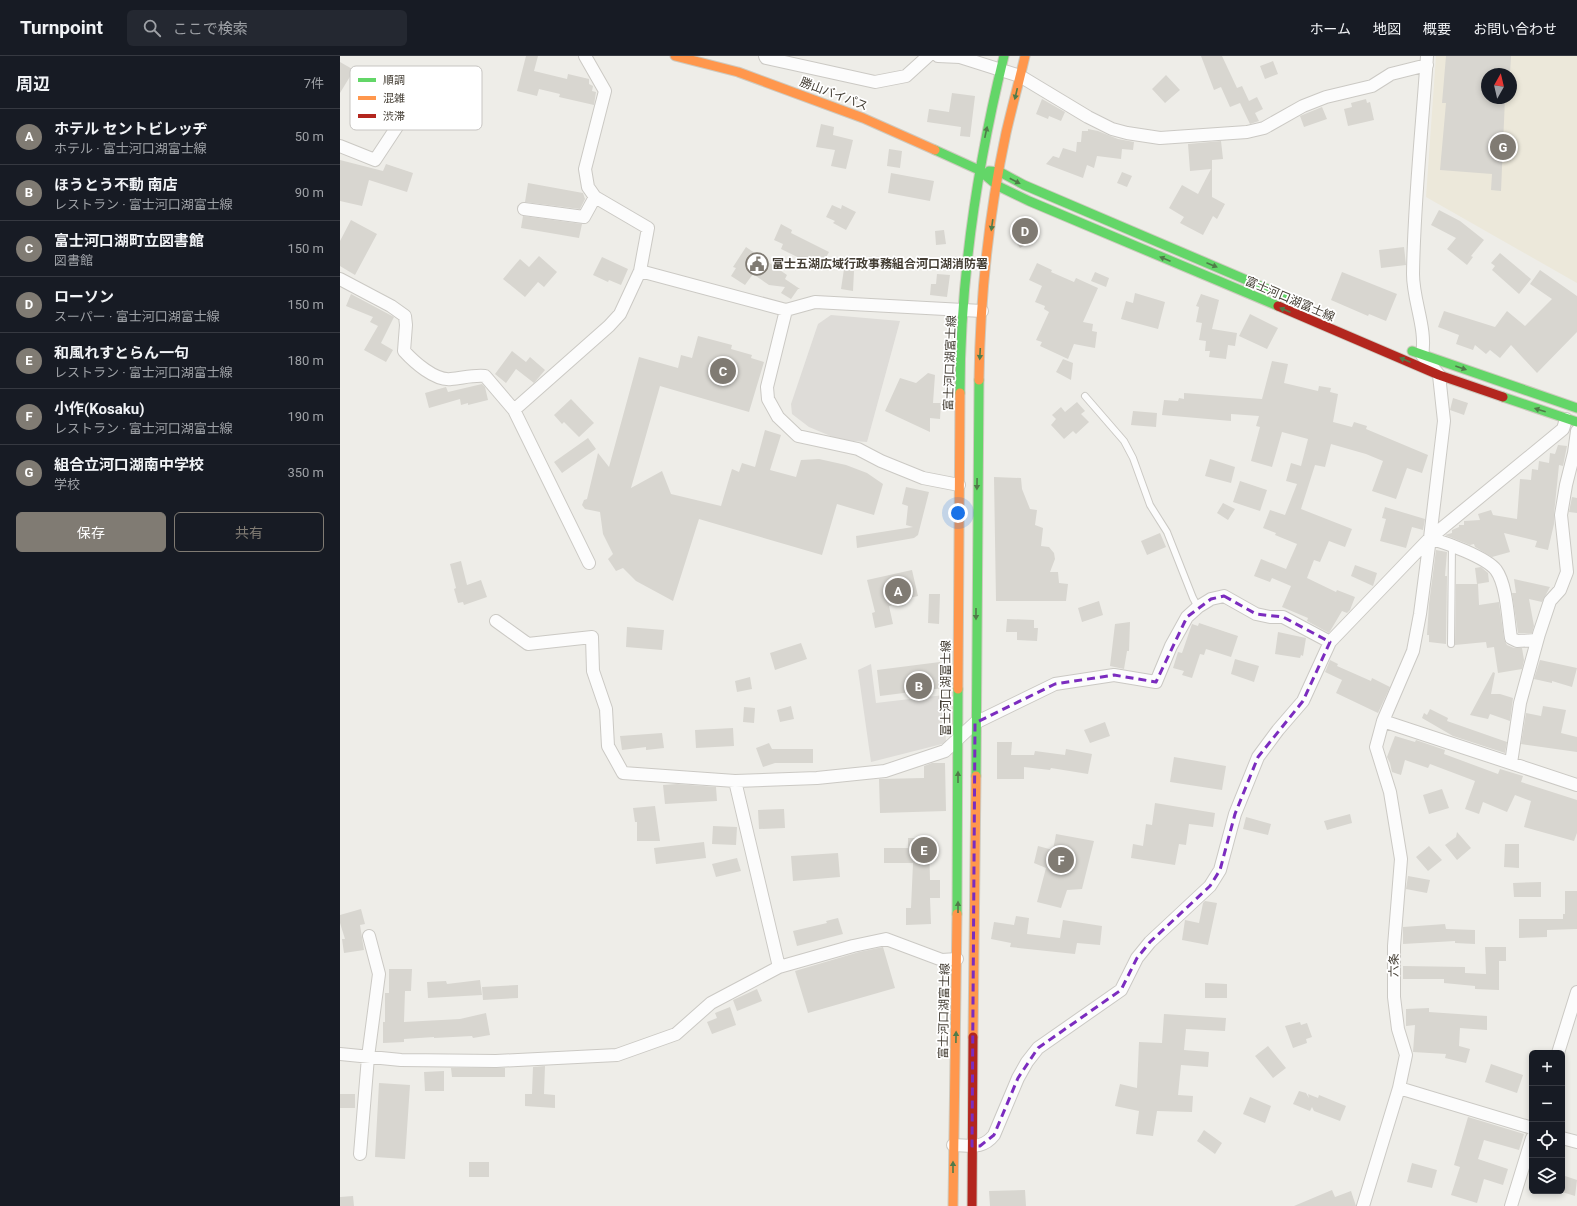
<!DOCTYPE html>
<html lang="ja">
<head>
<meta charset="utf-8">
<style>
  body { margin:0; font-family:Roboto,"Noto Sans JP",sans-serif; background:#242831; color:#f1f3f6 }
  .controls { position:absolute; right:12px; bottom:12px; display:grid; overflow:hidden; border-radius:6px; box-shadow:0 2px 6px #0003 }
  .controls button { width:36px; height:36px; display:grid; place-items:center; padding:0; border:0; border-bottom:1px solid #363941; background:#171b24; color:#f1f3f6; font:20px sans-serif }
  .compass { position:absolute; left:1141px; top:12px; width:36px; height:36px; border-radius:50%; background:#171b24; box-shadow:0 2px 6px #0003; rotate:8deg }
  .you { position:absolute; left:618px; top:457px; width:14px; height:14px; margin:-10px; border:3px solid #fff; border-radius:50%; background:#1a73e8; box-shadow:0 0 0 6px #1a73e833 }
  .badge { display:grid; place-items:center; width:26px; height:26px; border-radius:50%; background:#807b73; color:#fff; font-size:13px; font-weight:700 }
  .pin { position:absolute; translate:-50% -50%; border:2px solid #fff; box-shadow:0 1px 4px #0006 }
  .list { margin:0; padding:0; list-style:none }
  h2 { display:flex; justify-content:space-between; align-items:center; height:52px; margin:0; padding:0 16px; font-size:17px }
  h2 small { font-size:13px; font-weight:400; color:#9ea1a6 }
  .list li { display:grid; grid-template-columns:26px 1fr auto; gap:12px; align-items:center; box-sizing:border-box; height:56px; padding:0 16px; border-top:1px solid #363941 }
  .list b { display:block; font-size:15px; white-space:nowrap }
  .list p { margin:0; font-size:13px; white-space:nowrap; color:#9ea1a6 }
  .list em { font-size:13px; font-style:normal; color:#9ea1a6 }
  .actions { display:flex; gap:8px; padding:12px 16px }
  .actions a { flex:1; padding:9px 0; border:1px solid #807b73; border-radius:6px; text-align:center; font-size:14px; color:#807b73 }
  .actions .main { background:#807b73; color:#fff }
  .icon { flex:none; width:22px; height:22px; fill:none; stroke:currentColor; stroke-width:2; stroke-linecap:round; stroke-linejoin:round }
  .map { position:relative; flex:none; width:1237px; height:1150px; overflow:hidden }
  header { display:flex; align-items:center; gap:24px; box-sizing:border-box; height:56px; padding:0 20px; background:#171b24; border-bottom:1px solid #363941 }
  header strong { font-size:19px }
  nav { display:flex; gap:22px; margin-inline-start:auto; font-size:14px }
  .search { width:280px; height:36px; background:#242831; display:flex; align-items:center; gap:10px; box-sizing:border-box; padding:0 14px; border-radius:6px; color:#9ea1a6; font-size:15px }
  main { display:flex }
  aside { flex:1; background:#171b24 }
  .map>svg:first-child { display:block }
  .education { fill:#ece8da; fill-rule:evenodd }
  .parking { fill:#dedcd8 }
  .building { fill:#d8d6d0 }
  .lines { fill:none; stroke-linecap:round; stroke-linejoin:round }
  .lane-casing { stroke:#cbc9c4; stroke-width:8 }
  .street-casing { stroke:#cbc9c4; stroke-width:14 }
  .fast-casing { stroke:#cecabf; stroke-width:11 }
  .slow-casing { stroke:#cecabf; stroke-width:11 }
  .jam-casing { stroke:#cecabf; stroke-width:11 }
  .lane { stroke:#fcfcfc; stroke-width:6 }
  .street { stroke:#fcfcfc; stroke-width:12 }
  .fast { stroke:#63d668; stroke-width:9 }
  .slow { stroke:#ff974d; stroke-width:9 }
  .jam { stroke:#b3261e; stroke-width:9 }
  .oneway { fill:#507b49 }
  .marked { fill:none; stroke:#7b2cbf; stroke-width:3; stroke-dasharray:8 5; stroke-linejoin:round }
  .labels { text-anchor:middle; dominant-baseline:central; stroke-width:3.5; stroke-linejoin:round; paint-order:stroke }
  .street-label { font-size:12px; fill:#443e34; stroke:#fff }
  .poi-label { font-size:12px; font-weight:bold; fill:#443e34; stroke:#fff; text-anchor:start }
  .key { fill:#fff; stroke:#c7c5c2; stroke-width:1 }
  .key-label { font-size:11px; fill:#443e34 }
</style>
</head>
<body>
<header>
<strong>Turnpoint</strong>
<div class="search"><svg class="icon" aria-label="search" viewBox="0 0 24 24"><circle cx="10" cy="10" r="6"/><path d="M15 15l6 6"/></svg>ここで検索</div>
<nav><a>ホーム</a><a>地図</a><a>概要</a><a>お問い合わせ</a></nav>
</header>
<main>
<aside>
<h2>周辺<small>7件</small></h2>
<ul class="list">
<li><span class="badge">A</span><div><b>ホテル セントビレッヂ</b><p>ホテル · 富士河口湖富士線</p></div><em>50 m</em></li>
<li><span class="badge">B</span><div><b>ほうとう不動 南店</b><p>レストラン · 富士河口湖富士線</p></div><em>90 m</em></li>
<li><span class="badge">C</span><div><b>富士河口湖町立図書館</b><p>図書館</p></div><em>150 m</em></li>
<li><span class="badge">D</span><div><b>ローソン</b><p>スーパー · 富士河口湖富士線</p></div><em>150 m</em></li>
<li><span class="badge">E</span><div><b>和風れすとらん一句</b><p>レストラン · 富士河口湖富士線</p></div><em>180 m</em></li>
<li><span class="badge">F</span><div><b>小作(Kosaku)</b><p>レストラン · 富士河口湖富士線</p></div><em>190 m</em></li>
<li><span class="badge">G</span><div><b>組合立河口湖南中学校</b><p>学校</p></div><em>350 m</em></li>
</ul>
<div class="actions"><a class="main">保存</a><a>共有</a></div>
</aside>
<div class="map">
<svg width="1237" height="1150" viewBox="0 0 1237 1150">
  <rect width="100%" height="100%" fill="#eeede8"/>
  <path class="education" d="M1096,0H1237V227L1086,141ZM1147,18H1171V42H1147Z"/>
  <path class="parking" d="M491,259L560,265L527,386L500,384L469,371L452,358L451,348L478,268Z
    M531,608L536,647L604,639L606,687L531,706L518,614Z"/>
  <path class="building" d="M186,0H198L194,15L227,23L228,18L249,23V28L253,30L252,35L256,36L254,49L219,41L220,38L199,33L197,40L177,35Z
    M861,0H882L897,32L902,30L909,45L917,41L923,53L915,57L919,65L910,68L900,47L890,51L881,31L874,34Z
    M1106,0H1171L1170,18H1147V42H1165L1161,135L1151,134L1152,118L1100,114L1106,47H1102Z
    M933,5L938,18L925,23L920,10Z
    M0,6L14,14L0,37Z
    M826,19L840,34L825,47L812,33Z
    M612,37L635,40L630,81L620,80L621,71L587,66L589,53L609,56Z
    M702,43L725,56L721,65L709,60L708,63L696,58Z
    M1026,43L1027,47L1030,46L1034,64L1008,70L1004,53L1012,51L1011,47Z
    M982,51L987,63L964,71L960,60Z
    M481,68L494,71L493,79L513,84L506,113L491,110L495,94L476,91Z
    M748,73L758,75L778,83L794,86L793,94L782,93L781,103L757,100L754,112L747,109L743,122L706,108L713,100L719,102L723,92L736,96L737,86H741L742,75H748Z
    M881,85L883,103L872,104V141L885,148L877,163L873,160L863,179L840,167L844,161L829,152L842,129L858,138L871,113L850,115L848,88Z
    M549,93L562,95L560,112L547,110Z
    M0,104L43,115L46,108L73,117L67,136L29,124L22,150L0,145Z
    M782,116L792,120L787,131L777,127Z
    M551,117L594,125L590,145L548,137Z
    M188,127L243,137L245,143L240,153L185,146Z
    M492,149L501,153L502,149L516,156L506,174L493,167L495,165L486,161Z
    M1099,154L1120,165L1144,184L1131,200L1133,201L1127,209L1107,193L1116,182L1091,169Z
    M183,160L242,168L239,182L181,172Z
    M11,164L37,178L15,219L0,210V185Z
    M441,168L452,174L451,177L489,196L480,212L441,193L443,188L434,184Z
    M688,172L695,183L680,192L673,181Z
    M604,174L606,188L596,189L595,175Z
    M406,191L447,219L445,223L460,233H458L451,243L441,237L445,231L429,229L413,218L405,229L391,220L396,212L393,211Z
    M1064,191L1066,209L1041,212L1039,194Z
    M1160,197L1191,223L1179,238L1152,214L1155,210L1151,207Z
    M199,200L217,216L204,231L198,226L185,241L163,223L180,203L189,211Z
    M262,201L288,213L281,229L269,224L268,226L253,219Z
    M697,207L712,214L711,216L734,226L736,222L758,232L743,266L753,268L752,275L757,276L755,292L734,288L728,303L700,290L702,286L696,284L709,256L704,253L705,250L695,246L702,230L689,224Z
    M504,213L514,215L513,235L501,233Z
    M1200,214L1237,240V276L1197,317L1171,289L1160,302L1150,294L1146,298L1135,289L1133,294L1116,288L1119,279L1098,271L1104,255L1155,271L1167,255L1185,270L1212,243L1190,228Z
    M755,216L769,222L766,231L751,225Z
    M1002,216L1057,238L1046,265L1029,258L1028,260L991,244Z
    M597,218L610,219L607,241L590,239L591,228H596Z
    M795,237L825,246L818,273L781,263L786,245L793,247Z
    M11,238L54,261L41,287L53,294L46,306L24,294L38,270L30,266L33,261L6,250Z
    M861,238L879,244L872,273L897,277L895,290L888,289L886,303L869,301L870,295H865L866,285L859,284L862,267L856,266L859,251L856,250Z
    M910,258L938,272L927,293L899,280Z
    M358,280L392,289L391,293L412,299L411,302L424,306L409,356L320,330L291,432L322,415L331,438L381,450L392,413L399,416L402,407L415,411L425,374L441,379L430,414L456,421L461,404L479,403L506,409L527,417L543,428L534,459L497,448L482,499L359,463L333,545L296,525L283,512L276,515L268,503L273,498L263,478L260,456L245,453L242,449L244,444L247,443L258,397L269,411L299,301L338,312L341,299L352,302Z
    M172,295L186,306L190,301L205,314L194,327L176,313L166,327L155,318Z
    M723,303L733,307L731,324L716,316Z
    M932,305L948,308L944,327L978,335L979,330L991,332L990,336L998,338L993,366L1012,371L1014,366L1027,370L1026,373L1088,399L1082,417L1067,412L1056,443L1032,435L1043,405L1026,398L991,388L985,411L975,409L961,453L1012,473L1005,491L989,485L980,506L974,504L967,522L996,536L997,534L1015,541L1010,554L1007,557L1002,555L989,577L967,565L968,562L942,551L951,530L932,522L930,526L914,520L921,503L946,513L957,488L935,479L936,477L923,472L930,454L945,459L957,428L946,425L951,407L961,410L968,383L942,376L932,411L911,405L920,371L916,370L919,360L891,358V365L822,359L824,344L838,345L839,342L844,343V337L922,343Z
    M588,317L595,319L593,347H601L600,363L590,362V376L545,355L560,322L576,327Z
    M142,328L145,331L148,344L128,349V347L121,349L120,343L89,352L85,337L106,331L108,336Z
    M1113,342L1128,347L1124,359L1110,354Z
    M231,343L254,367L239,381L224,366L222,368L214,359Z
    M737,346L745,355L741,358L749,366L736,378L733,375L724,383L711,369L716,363L712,359L721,351L725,356Z
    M793,355L817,357L816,371L791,369Z
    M248,382L256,393L222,417L214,406Z
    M1218,389L1227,390L1223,410L1219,409L1214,458V468L1208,494L1195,491L1197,485L1164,477L1170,496L1152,501L1135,491L1134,488L1130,489L1105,479L1112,477V474L1119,471V469H1124V465L1140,464L1138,458L1151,454L1153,459L1177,463L1180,423L1191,424L1192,413L1198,414L1199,405L1209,407L1210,397L1215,398Z
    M870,403L895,411L891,427L865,420Z
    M654,421L681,422L682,433L690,453L697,454L695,469L703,472L701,490L709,491L714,497L715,503L710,516H718L719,527L728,528L726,545H656Z
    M900,425L927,434L920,455L893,446Z
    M566,431L589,436L578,479L574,482L517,492L516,480L573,471L566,469L568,450L562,448Z
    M1232,441L1237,442V457L1229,456Z
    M883,447L895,453L888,464L877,457Z
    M1045,451L1085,463L1083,474L1072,471L1066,492L1040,485L1046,463L1042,462Z
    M820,477L826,491L807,499L801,485Z
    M1096,494L1107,496L1105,520H1107L1106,588L1089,586V579H1087L1089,548Z
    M121,505L127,529L141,524L147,541L124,549L123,546L118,547L114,533L116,532L110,508Z
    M1015,509L1037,517L1033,530L1011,520Z
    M1141,511L1148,517L1149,526L1137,528L1135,512Z
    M572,514L578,540L561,544V547L549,550L553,568L535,572L532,557L535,556L527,524Z
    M1174,523L1210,531L1202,546L1189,543L1194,570L1192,577H1178L1172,537H1176Z
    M1116,528H1138L1139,549L1159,546L1164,583L1167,589L1174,592H1182L1184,604L1182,613L1158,617L1154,591L1147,592L1146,586L1115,589Z
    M589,538H600L599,568L588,567Z
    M759,545L763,559L742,566L738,552Z
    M667,563L694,564V572H698L697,585L677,584V576H666Z
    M790,566L789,595H787L784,613L770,610L775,568Z
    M859,567L898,580L891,601L866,593L864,599L860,598L852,622L842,619L844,615L833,612L838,596L842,597L852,568L858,570Z
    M287,571L324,574L322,594L286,591Z
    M938,576L966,582L963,600L961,599L960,602L935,598Z
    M461,587L467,603L435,614L430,597Z
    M895,603L919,610L914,626L891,618Z
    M990,604L998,608L997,610L1031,625L1032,622L1050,631L1038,657L996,637L1002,624L985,616Z
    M1200,604L1237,612L1232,631L1212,625V627L1194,623Z
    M600,606L603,632L540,640L537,614Z
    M1153,616L1155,617L1151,638H1160L1173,642L1170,665L1150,658L1148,663L1130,659Z
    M410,621L412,633L397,636L395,625Z
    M451,650L454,663L440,666L437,654Z
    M1203,650L1226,654L1221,677L1237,681V696L1181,688L1186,657L1201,660Z
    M404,651L415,652L414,667L403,666Z
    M1090,653L1108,662L1107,665L1167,686L1165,697L1113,680L1082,662L1084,657L1087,659Z
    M765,666L770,680L750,687L744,674Z
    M393,672L394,690L356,692L355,674Z
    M322,677L324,692L306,694V691L282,694L280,680Z
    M1055,680L1075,686L1076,684L1105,694L1104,698L1158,718L1160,713L1183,720L1181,726L1237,744V777L1234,785L1184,771L1191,745L1175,739L1167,756L1143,746L1139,758L1125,753L1135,725L1090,708L1088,712L1065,704L1061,719L1052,716L1050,707L1047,701Z
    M657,686H672L671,699H694L695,695L725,699L726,693L752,698L748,718L711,712L710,714L684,711V723H657Z
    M429,687L432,693H473V707H435L423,711L416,692Z
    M834,701L886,710L882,734L830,726Z
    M592,707H605L606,755L540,757L539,723L584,722V710Z
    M337,728L376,731L377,745L325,748L323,729Z
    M1102,733L1109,752L1089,758L1083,739Z
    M815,747L875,757L873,771L849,768L846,789L839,788L835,809L791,802L793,788L803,790L806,768L812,769Z
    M315,750L320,785H297V766H295L293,752Z
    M444,753L445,772L419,773L418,754Z
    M1010,758L1012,767L987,774L984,765Z
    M906,761L931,768L928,779L903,773Z
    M373,770L397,771L396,789L372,788Z
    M1117,776L1131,792L1117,804L1105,789L1116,781Z
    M716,778L754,785L742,833L727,834L721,852L697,846L706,812L694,807L698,790L713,794Z
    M568,782H589L590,824H600V842H590L591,868L566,869V852H571L573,807H544V792H568Z
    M364,786L366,802L316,808L314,792Z
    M1165,788H1179V812L1164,811Z
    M1089,790L1102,804L1088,815L1076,801Z
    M498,797L500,821L453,825L451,800Z
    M397,802L401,815L376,821L372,808Z
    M1068,820L1090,824L1087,837L1066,833Z
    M1201,826V841H1174L1173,827Z
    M1225,835H1237V873L1207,874V881L1179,882V863H1223V858H1225Z
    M865,845L877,847L868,889L842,884L845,864L859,867L863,847Z
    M21,853L25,868L20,869L24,894L4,897L2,883H5L0,867V859Z
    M676,860L689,862L687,878L720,882L723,864L762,870L760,889L737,887L735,898L670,891L671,887L651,883L654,866L674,869Z
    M498,862L503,878L457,890L453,875L487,867L486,865Z
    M1105,868L1106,873L1135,874V888L1115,887V885L1063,888V871Z
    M543,891L555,932L468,957L455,915L519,896Z
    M1145,891H1166V905H1159V934L1135,933V930L1104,927V923H1063V910L1125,911V917L1146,918Z
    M49,913H72L71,935H65L64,966L120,963L146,957L150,979L133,982L132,980L94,982V981L64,983V986L43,987V966H45V937H49Z
    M140,924L142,939L88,942L87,926L106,925L107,928Z
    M865,927L887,928V942H865Z
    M178,929V942L143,944L142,931Z
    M417,933L422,945L397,955L393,944Z
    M390,951L396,969L372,978L367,966L377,962L375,957Z
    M1089,952V956L1147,960V974L1120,972L1119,990L1130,993L1126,1007L1105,1002L1106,998L1073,996L1075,969L1066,970V953Z
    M824,958L886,962L885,975L846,973L844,994L869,996L868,1011L841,1009L838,1039L853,1040L852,1056L817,1055L813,1080L796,1078L799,1055L775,1050L780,1028L797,1032L799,986L822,987Z
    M960,966L961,969L967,967L972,981L966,983L967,987L953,992L945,970Z
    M928,990L946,1012L933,1022L915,1000Z
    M1151,1008L1183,1019L1177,1037L1145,1026Z
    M205,1010L204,1038L215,1039V1052L185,1050V1038H192L193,1011Z
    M111,1012H165V1021H112Z
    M104,1015V1035H85L84,1016Z
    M39,1027L70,1029L65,1103L35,1101Z
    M959,1035L966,1037L969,1042L968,1038L978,1042L979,1039L1006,1050L1000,1065L974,1055L972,1051L970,1055L953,1048Z
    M0,1038H15V1052H0Z
    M910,1041L931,1050L925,1067L903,1058Z
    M1128,1061L1184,1078L1179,1094L1144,1084L1138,1103L1168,1113L1163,1129L1144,1123L1137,1147L1111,1139L1120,1111L1114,1109Z
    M864,1074L882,1087L875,1098L857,1085Z
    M129,1106H149V1121H129Z
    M1072,1107L1097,1114L1092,1132L1067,1126Z
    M1222,1119L1237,1124L1235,1140L1222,1136Z
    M685,1134L686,1150H650L649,1135Z
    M992,1134L995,1141L1011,1135L1016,1150H954Z
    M13,1140L14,1150H0V1141Z"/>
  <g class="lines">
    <g class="lane-casing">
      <path id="lane" d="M745,340L784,385L793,402L810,449L827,476L853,542L858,551
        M1111,588L1112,489"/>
    </g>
    <g class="street-casing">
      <path id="street" d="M245,0L265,35L245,113L248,131L255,141L308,172L300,215L446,254L475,246L642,255
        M425,0L426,2L535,26L566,20L588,0
        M598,0L620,1L680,20L748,61L772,73L787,77L820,82L907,76L924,72L963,50L986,41L1032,30L1051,18L1087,9
        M0,90L35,104L68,54
        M184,153L244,161L255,141
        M0,223L51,250L65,260L66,269L64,295C74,306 95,325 111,323C123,322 132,319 145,320L174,354L249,507
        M446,254L427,331L428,343L438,361L458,380L518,393L541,405L583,422L619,429
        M174,354L269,270L280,258L300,215
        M1090,482C1106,487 1146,501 1156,514C1167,529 1168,564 1171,582L1177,585L1197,584
        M156,565L188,588L252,581L253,615L266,653L268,690L283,717L395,725L477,722L545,715L605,695L635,667L715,628L774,619L816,626L831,590L847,561L858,551L871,543L884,540L916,558L930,561H943L990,586L1090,482L1223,373L1226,363
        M1043,665L1237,729
        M1171,707L1180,647L1199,578L1210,545L1220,534L1227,516L1221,459L1226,429L1234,397L1237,375
        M395,725L439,911
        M1218,997L1237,936
        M0,998L61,1004L156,1005L277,999L336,978L371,947L439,911L513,890L546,883L602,904L617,903
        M1059,1032L1192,1072
        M1222,1082L1237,1086
        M613,1089C630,1089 642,1094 654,1079L678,1022L687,1006L698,992L781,934L797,902L810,886L870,830L880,814L895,758L918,701L938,674L963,645L990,586
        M20,1098L28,1001L39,918L29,880
        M1023,1150L1059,1032L1066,999L1058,973L1054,941V890L1061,803L1050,736L1036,691L1043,665L1073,595L1080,558L1090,482L1104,365L1099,319L1082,299C1087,273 1073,245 1073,218C1074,145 1082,73 1087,0
        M1171,1150L1192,1082"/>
    </g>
    <g class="fast-casing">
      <path id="fast" d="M595,94L639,114L658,130L689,145L938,250
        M649,115L660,116L684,129L944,240
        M1072,295L1237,352
        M620,337C620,224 637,110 664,0
        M1163,341L1237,366
        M636,720L639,324
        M617,858L618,633"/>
    </g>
    <g class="slow-casing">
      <path id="slow" d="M335,0L398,16L523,62L595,94
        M639,324C640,242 649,157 666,77C672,51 679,26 685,0
        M618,633L620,337
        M633,981L636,720
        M613,1150L617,858"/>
    </g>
    <g class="jam-casing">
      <path id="jam" d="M938,250L1099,319L1163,341
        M632,1150L633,981"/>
    </g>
    <use href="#lane" class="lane"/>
    <use href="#street" class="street"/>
    <use href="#fast" class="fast"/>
    <use href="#slow" class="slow"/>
    <use href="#jam" class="jam"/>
  </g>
  <defs><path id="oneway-solid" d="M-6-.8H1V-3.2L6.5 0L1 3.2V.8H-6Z"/></defs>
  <g class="oneway">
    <use href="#oneway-solid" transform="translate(676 38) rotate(103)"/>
    <use href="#oneway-solid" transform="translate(646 76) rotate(-78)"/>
    <use href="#oneway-solid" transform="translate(675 125) rotate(28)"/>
    <use href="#oneway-solid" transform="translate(652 169) rotate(98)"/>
    <use href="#oneway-solid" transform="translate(825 203) rotate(-157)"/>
    <use href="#oneway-solid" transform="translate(872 209) rotate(23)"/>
    <use href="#oneway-solid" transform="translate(945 254) rotate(-157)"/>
    <use href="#oneway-solid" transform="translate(640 298) rotate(93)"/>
    <use href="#oneway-solid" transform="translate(1065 304) rotate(-157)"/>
    <use href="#oneway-solid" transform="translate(1121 312) rotate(19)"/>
    <use href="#oneway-solid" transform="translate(1200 354) rotate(-162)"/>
    <use href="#oneway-solid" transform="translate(637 428) rotate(91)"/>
    <use href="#oneway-solid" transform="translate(636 558) rotate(90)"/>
    <use href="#oneway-solid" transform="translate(618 721) rotate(-90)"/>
    <use href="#oneway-solid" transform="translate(618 851) rotate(-90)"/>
    <use href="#oneway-solid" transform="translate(616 981) rotate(-89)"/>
    <use href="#oneway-solid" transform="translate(613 1111) rotate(-90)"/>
  </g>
  <path class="marked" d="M884,540L916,558L943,561L990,586L963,645L918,701L895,758L880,814L870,830L810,886L797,902L781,934L698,992L678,1022L654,1079L640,1090H632L635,667L715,628L774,619L816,626L847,561L871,543Z"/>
  <defs>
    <g id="civic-ring" transform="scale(1.15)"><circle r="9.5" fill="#fff" stroke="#807b73" stroke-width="1.5"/><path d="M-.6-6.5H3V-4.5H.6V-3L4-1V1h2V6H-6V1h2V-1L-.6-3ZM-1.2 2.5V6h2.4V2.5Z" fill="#807b73"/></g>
  </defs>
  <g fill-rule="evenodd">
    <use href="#civic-ring" x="417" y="208"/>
  </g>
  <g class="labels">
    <g class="street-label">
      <text transform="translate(494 38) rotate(21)">勝山バイパス</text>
      <text transform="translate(950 243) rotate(23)">富士河口湖富士線</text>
      <text transform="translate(610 307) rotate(-88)">富士河口湖富士線</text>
      <text transform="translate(606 632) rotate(-90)">富士河口湖富士線</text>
      <text transform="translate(1054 909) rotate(-90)">六条</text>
      <text transform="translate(604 955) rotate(-89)">富士河口湖富士線</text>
    </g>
    <g class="poi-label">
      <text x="432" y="208">富士五湖広域行政事務組合河口湖消防署</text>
    </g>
  </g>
  <rect x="10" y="10" width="132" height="64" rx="6" class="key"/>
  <rect x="18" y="22" width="18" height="4" fill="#63d668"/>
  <rect x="18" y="40" width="18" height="4" fill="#ff974d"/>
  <rect x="18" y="58" width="18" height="4" fill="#b3261e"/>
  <g class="key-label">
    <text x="43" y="28">順調</text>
    <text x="43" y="46">混雑</text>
    <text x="43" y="64">渋滞</text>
  </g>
</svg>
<div class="controls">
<button>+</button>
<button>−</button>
<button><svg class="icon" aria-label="locate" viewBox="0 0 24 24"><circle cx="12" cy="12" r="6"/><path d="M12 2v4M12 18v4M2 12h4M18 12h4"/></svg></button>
<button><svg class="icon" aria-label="layers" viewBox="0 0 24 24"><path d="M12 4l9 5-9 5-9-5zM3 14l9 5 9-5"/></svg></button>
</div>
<svg class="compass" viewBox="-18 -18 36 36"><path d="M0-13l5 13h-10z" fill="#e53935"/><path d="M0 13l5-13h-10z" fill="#9ea1a6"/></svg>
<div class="you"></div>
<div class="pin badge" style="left:558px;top:535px">A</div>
<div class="pin badge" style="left:579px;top:630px">B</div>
<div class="pin badge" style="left:383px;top:315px">C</div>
<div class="pin badge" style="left:685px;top:175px">D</div>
<div class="pin badge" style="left:584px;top:794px">E</div>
<div class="pin badge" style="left:721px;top:804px">F</div>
<div class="pin badge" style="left:1163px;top:91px">G</div>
</div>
</main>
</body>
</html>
